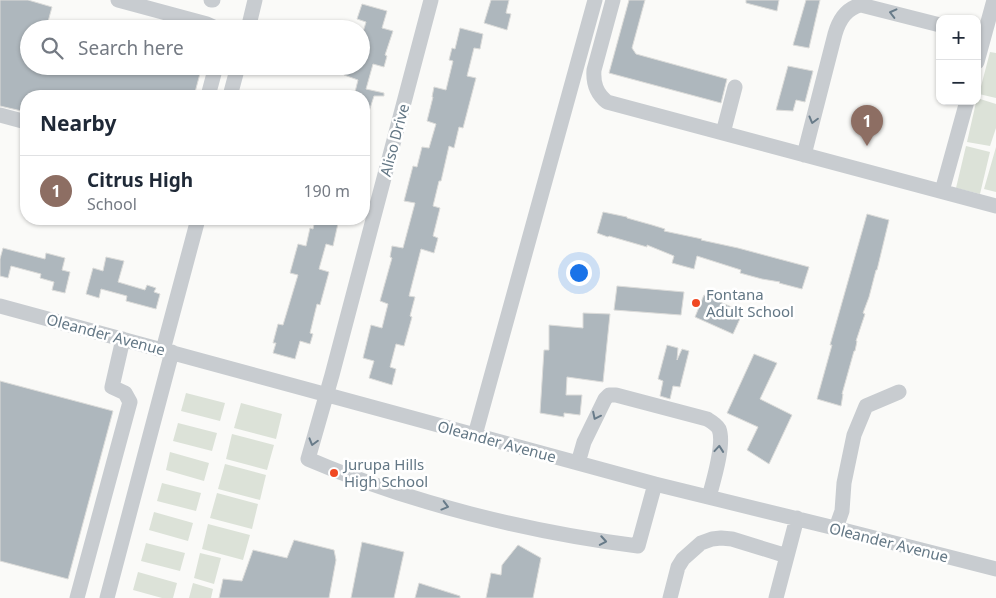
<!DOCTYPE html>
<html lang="en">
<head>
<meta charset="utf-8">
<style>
  body { margin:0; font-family:"Noto Sans",sans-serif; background:#f2f2f3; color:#1f2937 }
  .controls { position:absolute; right:15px; top:15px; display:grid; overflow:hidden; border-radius:10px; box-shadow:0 1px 4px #0004 }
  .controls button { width:45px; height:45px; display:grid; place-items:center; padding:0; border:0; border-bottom:1px solid #e0e1e3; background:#fff; color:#1f2937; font:25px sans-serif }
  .you { position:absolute; left:578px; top:272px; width:18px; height:18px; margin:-12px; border:4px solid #fff; border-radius:50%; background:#1a73e8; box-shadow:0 0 0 8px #1a73e833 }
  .badge { display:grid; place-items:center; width:32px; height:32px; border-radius:50%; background:#f04822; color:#fff; font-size:16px; font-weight:700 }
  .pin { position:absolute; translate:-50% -41px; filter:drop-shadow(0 1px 2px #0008) }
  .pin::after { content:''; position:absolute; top:26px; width:18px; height:15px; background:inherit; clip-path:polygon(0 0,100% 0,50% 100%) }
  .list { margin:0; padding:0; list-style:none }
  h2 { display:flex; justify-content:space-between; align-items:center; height:65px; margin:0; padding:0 20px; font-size:21px }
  h2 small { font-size:16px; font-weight:400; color:#747a83 }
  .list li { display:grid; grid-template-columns:32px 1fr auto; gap:15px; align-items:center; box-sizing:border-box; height:70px; padding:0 20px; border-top:1px solid #e0e1e3 }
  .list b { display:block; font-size:19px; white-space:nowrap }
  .list p { margin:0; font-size:16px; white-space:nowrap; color:#747a83 }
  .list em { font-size:16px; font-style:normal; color:#747a83 }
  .icon { flex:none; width:28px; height:28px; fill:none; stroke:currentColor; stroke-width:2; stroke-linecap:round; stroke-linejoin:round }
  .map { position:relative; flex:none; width:996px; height:598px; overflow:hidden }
  .search { position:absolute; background:#fff; box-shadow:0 1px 4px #0004; left:20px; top:20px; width:350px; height:55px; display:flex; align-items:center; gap:12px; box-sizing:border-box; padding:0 18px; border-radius:28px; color:#747a83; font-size:19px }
  .panel { position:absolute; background:#fff; box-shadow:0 1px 4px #0004; left:20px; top:90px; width:350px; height:135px; border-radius:20px }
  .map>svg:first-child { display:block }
  .green { fill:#dce2d8 }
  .building { fill:#aeb7bd; stroke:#dcdcda }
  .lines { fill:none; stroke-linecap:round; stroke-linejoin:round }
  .minor { stroke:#c8ccd0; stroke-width:15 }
  .oneway { stroke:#687b89 }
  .poi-dot { fill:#f04822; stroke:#fff; stroke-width:2 }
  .labels { text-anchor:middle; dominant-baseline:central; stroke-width:5; stroke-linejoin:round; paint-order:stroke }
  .street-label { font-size:15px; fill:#637785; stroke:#fff }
  .poi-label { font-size:15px; fill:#637785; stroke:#fff; text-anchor:start }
</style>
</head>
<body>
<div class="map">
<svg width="996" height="598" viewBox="0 0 996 598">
  <rect width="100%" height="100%" fill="#fafaf8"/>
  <path class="green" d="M990,52L996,53V98L979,94Z
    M977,98L996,104V128L990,146L967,142Z
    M966,146L990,152L980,194L956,188Z
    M996,147V192L984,189Z
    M186,393L225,403L220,421L181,411Z
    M241,403L282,414L276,439L234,428Z
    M178,423L217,433L212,451L173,441Z
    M232,434L274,445L267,470L226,459Z
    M170,452L209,463L204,481L166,470Z
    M225,464L266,475L260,500L218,489Z
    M162,483L201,493L196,511L157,501Z
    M217,493L258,504L252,529L210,518Z
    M154,512L193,523L188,541L149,530Z
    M208,524L250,535L243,560L202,549Z
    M146,543L185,553L180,571L141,561Z
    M200,553L221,558L214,584L194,578Z
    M138,572L177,583L173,598H162L133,590Z
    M193,583L213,589L211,598H189Z"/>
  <path class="building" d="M0,0H28L52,7L46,29H29V66H202L194,96H26V112L0,106Z
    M491,0H509L506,13L511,14L507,30L484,23Z
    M629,0H645L632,48L636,54L727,79L721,103L609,73Z
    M746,0H779L777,11L746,3Z
    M806,0H820L809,48L793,45Z
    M362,4L387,11L382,28L393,31L385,55L387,56L384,67L373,64L366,89L384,93V96H374L366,121H364V96H354L358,80L344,75L346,66H361V39L366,22L357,19Z
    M460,28L483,34L480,49L474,48L467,76L476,78L463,128L459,127L454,148L449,146L441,181H439L433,206L440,208L433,236L438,238L434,253L421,249L409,296L415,297L410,316L412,317L404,346L396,344L390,367L396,369L392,385L369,378L374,361L363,358L371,325L382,328L388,304L380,301L392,258L390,257L392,246L403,248L415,203L404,201L413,166L417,167L422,147L429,148L436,124L427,121L433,97H432L434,87L446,90L453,61L449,60L452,48L455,49Z
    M788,66L813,71L805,102L796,100L793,111L776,110Z
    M603,212L627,217V218L652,225L665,229L664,231L702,239L701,240L738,248L809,267L802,289L779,283L780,282L762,279L740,273L741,270L697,256L694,269L672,263L674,256L647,245V247L609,236L608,237L597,233Z
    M867,214L889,220L877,270H876L869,297L863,313L865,314L856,341H857L855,351H854L842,394H843L841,406L817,399L832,345H830Z
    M315,219H339L333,246L326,244L319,269L329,272L320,305L317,304L310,333L313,334L310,344L300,341L295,359L273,353L276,343H273L278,324L283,325L298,275L290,273L298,244L306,246L310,228L313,229Z
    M3,248L45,259L46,253L65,258L62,270L70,272L65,293L52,290L54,282L40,278L41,274L11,266L8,278L0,276V259Z
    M106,257L124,261L118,282L145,290L147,285L156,288L154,292L160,294L156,309L126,301L127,296L101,289L99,298L86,294L93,268L103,271Z
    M617,286L684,292L681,315L614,310Z
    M704,295L743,312L733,334L695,317Z
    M583,313L610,314L603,382L567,377L566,395H582L580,415L564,413V417L540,413L544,350H549V325L583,328Z
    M667,345L678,348L677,360L682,349L689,351L680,387L673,386L670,399L660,396L663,381L658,379Z
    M754,354L777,363L760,399L792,415L769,464L747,450L758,427L727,413Z
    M0,381L113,411L68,579L0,561Z
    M294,540L334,550L336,560L329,598H219L223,579L242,581L253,550L287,558Z
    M362,542L404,552L394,598H351Z
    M518,545L541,558L533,598H486L491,573L501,575L502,565Z
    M419,583L460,596V598H415Z"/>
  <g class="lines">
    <path class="minor" d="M118,0L207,24L218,29
      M211,0H213
      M431,0L332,375L308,459C410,503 528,532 638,546L655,484
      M613,0L594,70C593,83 596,93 607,102L996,206
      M248,29L255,0
      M977,62L994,0
      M208,96L216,66
      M230,96L238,66
      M0,115L26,122
      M723,133L735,87
      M804,155L835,34C839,20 847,8 861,5L940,25
      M942,191L967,101
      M0,306L655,484L843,530L996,569
      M163,350L198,219
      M475,435L595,0
      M578,463L584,442L605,399L609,395H616L707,419C712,422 716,424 719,429C725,444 713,482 709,497
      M836,528L842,511L844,483L854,435L866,406L899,392
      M77,598L130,402L125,393L112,387L123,339
      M107,598L172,352
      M670,598L678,567L683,559L701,543L712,539L721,538L732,539L787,556
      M776,598L797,518"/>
  </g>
  <defs><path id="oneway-chevron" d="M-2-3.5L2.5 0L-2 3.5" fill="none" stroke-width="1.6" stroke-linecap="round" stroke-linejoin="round" transform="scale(1.25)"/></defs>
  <g class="oneway">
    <use href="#oneway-chevron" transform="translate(893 13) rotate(-166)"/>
    <use href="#oneway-chevron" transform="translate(813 120) rotate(105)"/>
    <use href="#oneway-chevron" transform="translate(596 416) rotate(116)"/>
    <use href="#oneway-chevron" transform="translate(313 442) rotate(106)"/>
    <use href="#oneway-chevron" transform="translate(719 449) rotate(-85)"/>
    <use href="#oneway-chevron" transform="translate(445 506) rotate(15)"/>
    <use href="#oneway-chevron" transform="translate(603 541) rotate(10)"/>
  </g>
  <g class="poi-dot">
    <circle cx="696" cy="303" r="5"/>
    <circle cx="334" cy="473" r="5"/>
  </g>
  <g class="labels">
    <g class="street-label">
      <text transform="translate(394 140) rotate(-75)">Aliso Drive</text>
      <text transform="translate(106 334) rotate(15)">Oleander Avenue</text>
      <text transform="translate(497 441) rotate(15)">Oleander Avenue</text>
      <text transform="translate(889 542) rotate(14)">Oleander Avenue</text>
    </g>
    <g class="poi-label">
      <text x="706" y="294">Fontana<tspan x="706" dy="17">Adult School</tspan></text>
      <text x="344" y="464">Jurupa Hills<tspan x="344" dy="17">High School</tspan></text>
    </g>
  </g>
</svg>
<div class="controls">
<button>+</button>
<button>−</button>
</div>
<div class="you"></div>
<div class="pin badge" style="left:867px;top:146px;background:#8d6e63">1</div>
<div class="search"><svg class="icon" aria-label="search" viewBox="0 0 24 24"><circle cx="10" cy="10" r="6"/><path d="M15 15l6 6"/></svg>Search here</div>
<section class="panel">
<h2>Nearby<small></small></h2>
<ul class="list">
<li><span class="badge" style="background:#8d6e63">1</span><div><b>Citrus High</b><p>School</p></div><em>190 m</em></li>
</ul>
</section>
</div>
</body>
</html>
